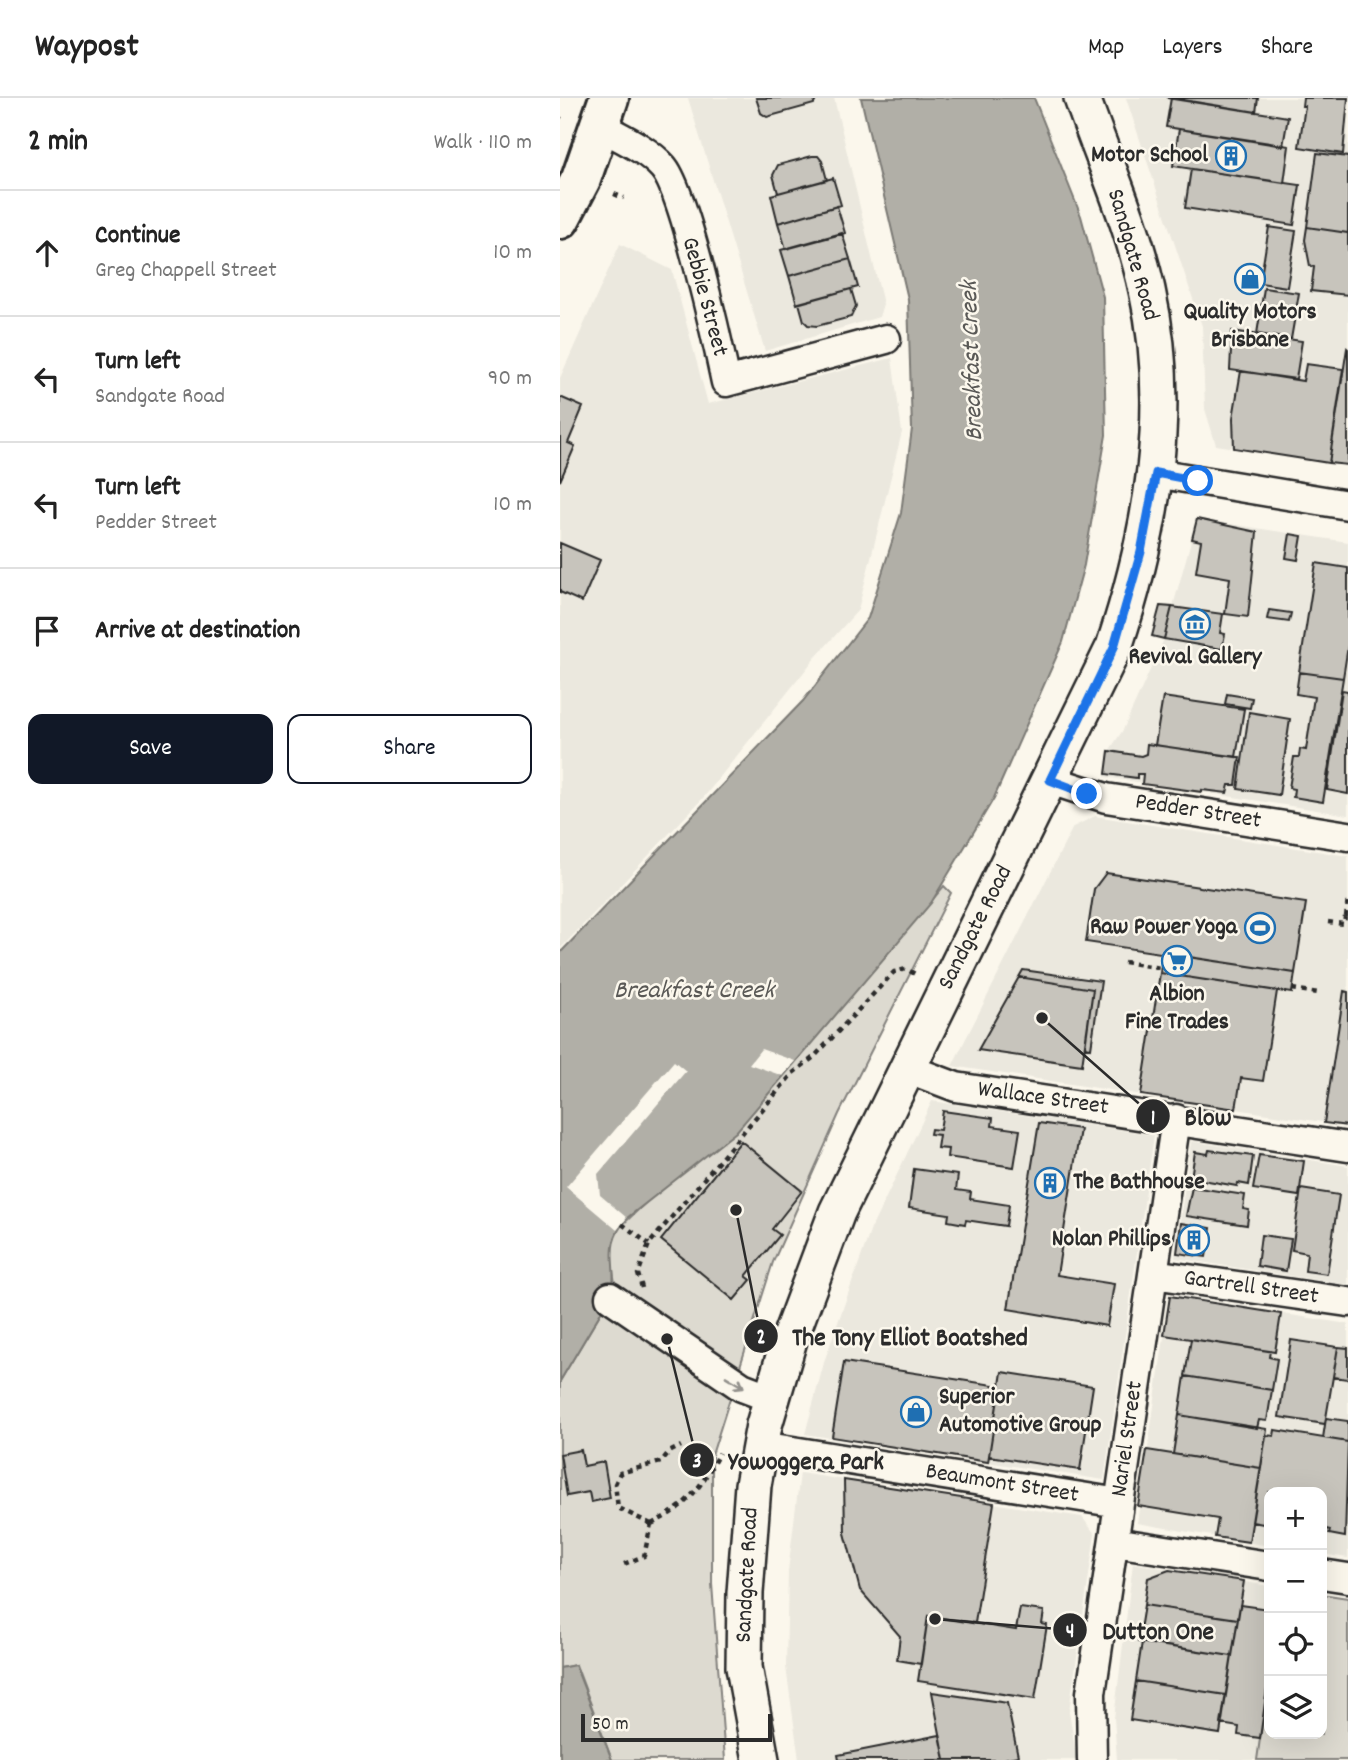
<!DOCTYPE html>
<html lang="en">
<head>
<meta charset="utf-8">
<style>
  body { margin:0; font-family:Dekko,sans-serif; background:#f6f6f6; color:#222 }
  .controls { position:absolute; right:21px; bottom:21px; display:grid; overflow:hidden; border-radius:14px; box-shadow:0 7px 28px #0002 }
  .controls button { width:63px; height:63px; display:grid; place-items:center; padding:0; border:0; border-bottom:2px solid #e0e0e0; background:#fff; color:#222; font:35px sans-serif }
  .scale { position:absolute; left:21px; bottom:18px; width:191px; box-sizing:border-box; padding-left:7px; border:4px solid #2b2b2b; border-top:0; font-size:19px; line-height:24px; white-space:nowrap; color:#2b2b2b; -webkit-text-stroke:5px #fbf7ec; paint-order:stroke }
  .stop { position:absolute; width:21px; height:21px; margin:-16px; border:5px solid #1a73e8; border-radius:50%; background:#fff }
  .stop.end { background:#1a73e8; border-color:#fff; box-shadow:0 2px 7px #0008 }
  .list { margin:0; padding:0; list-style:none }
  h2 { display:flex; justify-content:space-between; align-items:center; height:91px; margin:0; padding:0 28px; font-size:30px }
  h2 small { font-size:23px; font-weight:400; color:#767676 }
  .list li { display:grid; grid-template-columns:46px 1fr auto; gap:21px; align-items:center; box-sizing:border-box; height:126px; padding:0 28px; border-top:2px solid #e0e0e0 }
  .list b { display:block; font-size:26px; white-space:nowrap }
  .list p { margin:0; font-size:23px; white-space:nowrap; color:#767676 }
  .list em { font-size:23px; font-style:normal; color:#767676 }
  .actions { display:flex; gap:14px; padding:21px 28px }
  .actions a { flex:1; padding:16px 0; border:2px solid #111827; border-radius:14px; text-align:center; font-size:24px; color:#111827 }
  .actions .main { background:#111827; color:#fff }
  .icon { flex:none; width:38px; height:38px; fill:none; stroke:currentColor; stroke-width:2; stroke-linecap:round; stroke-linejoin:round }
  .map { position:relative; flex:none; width:788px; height:1662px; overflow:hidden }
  header { display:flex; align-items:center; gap:42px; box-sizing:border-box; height:98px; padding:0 35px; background:#fff; border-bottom:2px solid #e0e0e0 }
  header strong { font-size:33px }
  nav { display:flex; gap:38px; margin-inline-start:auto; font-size:24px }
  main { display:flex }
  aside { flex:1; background:#fff }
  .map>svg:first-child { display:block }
  .built { fill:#ebe8de }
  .green { fill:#dddad0; stroke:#84827e; stroke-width:2 }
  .water { fill:#b1afa7; stroke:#7b7a75; stroke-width:2 }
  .pier { fill:#fbf7ec }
  .building { fill:#c7c4bc; stroke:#2b2b2b; stroke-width:2 }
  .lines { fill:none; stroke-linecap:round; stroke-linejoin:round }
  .minor-casing { stroke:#2b2b2b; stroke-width:33 }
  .major-casing { stroke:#2b2b2b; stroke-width:40 }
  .highway-casing { stroke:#2b2b2b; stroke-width:44 }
  .path { stroke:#2b2b2b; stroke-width:4.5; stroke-dasharray:5 5; stroke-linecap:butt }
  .minor { stroke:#fbf7ec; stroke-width:28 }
  .major { stroke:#fbf7ec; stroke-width:35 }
  .highway { stroke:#fbf7ec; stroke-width:38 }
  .oneway { stroke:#93918c }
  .route { stroke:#1a73e8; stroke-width:9 }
  .labels { text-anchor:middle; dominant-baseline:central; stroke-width:5; stroke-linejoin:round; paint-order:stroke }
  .poi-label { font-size:24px; font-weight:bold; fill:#2b2b2b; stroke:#fbf7ec; text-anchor:end }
  .street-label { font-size:24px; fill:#2b2b2b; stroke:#fbf7ec }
  .water-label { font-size:26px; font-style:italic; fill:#5a5956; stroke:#fbf7ec }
  .leader { fill:none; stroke:#2b2b2b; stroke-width:2.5 }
  .callout-dot { fill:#2b2b2b; stroke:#fbf7ec; stroke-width:2.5 }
  .mark-label { font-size:21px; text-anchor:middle; font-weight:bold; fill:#fff }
  .callout-label { font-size:26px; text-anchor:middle; font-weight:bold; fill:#2b2b2b; stroke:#fbf7ec; stroke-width:5; stroke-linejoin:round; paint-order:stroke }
</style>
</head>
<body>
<header>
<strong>Waypost</strong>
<nav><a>Map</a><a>Layers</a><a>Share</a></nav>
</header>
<main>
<aside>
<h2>2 min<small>Walk · 110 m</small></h2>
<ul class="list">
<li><svg class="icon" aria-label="ahead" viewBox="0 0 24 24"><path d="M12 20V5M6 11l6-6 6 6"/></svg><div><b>Continue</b><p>Greg Chappell Street</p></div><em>10 m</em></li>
<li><svg class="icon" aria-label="left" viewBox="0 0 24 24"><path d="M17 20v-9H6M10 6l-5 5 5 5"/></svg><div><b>Turn left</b><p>Sandgate Road</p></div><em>90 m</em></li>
<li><svg class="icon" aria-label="left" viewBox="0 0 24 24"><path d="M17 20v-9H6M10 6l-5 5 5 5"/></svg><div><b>Turn left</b><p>Pedder Street</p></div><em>10 m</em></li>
<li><svg class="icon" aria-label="arrive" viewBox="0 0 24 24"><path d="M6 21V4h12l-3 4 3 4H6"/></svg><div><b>Arrive at destination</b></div></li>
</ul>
<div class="actions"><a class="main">Save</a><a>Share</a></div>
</aside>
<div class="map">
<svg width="788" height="1662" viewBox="0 0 788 1662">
  <rect width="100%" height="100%" fill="#fbf7ec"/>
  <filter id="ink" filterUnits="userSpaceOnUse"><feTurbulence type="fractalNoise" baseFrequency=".0143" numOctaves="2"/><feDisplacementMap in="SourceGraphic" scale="14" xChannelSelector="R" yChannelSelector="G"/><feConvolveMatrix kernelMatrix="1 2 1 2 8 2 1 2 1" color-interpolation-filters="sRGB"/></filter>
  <g filter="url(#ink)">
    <path class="built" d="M128,0H274L323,206L319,219L205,253Z
      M566,0H788V367L656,347L645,311L642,228Z
      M60,146L112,172L148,306L332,260L342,334L298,512L255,560L144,699L0,851V280Z
      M637,421L788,444V717L545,679L549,653L563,632L604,541Z
      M535,718L788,758V1028L392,968L513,729Z
      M372,1003L594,1037L544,1382L245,1336L265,1261L311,1131Z
      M631,1043L788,1068V1187L615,1160Z
      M610,1198L788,1226V1460L762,1456V1394H709V1448L577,1425Z
      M240,1375L522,1419L535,1436L509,1613L517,1662H239L226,1569L228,1473Z
      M573,1465L709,1488V1577L697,1662H557L554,1620Z"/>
    <path class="green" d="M384,788L391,795L279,1016L213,1164L152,1357V1486L165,1662H52L16,1567L0,1570V1283L50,1199L55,1185L50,1154L57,1132L235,963Z
      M762,1496L788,1500V1662H697L709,1577V1636H762Z"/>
    <path class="water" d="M301,0H474L521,118L543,199L546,337L524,467L503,544L434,700L371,805L176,1034L67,1120C40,1152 61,1167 50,1199L0,1283V855L243,603L308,520L341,415L352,331L348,201Z
      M15,1567L52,1662H0V1570Z"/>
    <path class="pier" d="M201,951L235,963L223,978L189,966Z
      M114,963L126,973L38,1076L40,1097L67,1120L57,1132L6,1089Z"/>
    <path class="building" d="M196,0H257L254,6L207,19L201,15Z
      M607,0H698L696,14Z
      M611,0L728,19L723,48L606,29Z
      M743,0H788L783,56L739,49L745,8H742Z
      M619,31L729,48L724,85L613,68Z
      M757,55L788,59V135L747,129Z
      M252,58H258L262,63L267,82L218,95L213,77L218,67Z
      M631,71L740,87L734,127L625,110Z
      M273,80L281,107L218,125L211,97Z
      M277,108L285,135L226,151L218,125Z
      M709,129L736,133L727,189L700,185Z
      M747,129L788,135V197L751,193L754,169L750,168L745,142Z
      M282,135L290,161L229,178L221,152Z
      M290,161L298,189L237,206L229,178Z
      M704,190L739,195L731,241L697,236Z
      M291,191L296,208L291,219L257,228L248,227L244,223L239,205Z
      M672,233L742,243L736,281L670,272Z
      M787,250L788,251V367L769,365Z
      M746,266L783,271L769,365L674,350L673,320L681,273L743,283Z
      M0,299L23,309L8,345L15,348L0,383Z
      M637,421L697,434L688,519L665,516L670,480L636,474L641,443L632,441Z
      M730,436L742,438L738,462L726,460Z
      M0,445L40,462L22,504L0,494Z
      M756,465L788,470V548L783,580L739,574Z
      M600,508L612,509L604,541L592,538Z
      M612,509L663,516L660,535L665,536L662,551L604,541Z
      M709,512L731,515L729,524L707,521Z
      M739,574L783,580L763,704L733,699L734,691L729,690L734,659H739L740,651L746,652L754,599L736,596Z
      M782,592L788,593V696L767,692Z
      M667,596L692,600L690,610L665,606Z
      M603,599L684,611L676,659L595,647Z
      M689,614L730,621L719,697L678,691Z
      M587,646L680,659L676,687H669L667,695L642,692V694L582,686L583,676H577V680L546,676L549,653L581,658L586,656Z
      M546,775L746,805L735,875L526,844L534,791Z
      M603,855L735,875L732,895L600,875Z
      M463,872L541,883L531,950L525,949L533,891L459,879Z
      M600,875L717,893L703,983L681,980L676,1011L581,997Z
      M459,879L533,891L522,967L418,952Z
      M784,893L788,894V1028L764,1025Z
      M383,1013L433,1020L432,1028L460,1032L454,1069L387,1059L388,1051L377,1050L379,1037L370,1036L371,1031L380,1032Z
      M479,1025L520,1031L497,1177L554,1186L547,1228L448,1211Z
      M181,1043L242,1093L212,1131L220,1137L186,1178L191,1182L174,1202L101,1142Z
      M649,1052L693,1058L689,1087L678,1085L677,1088L631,1080L635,1054L648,1056Z
      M699,1057L744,1063L739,1098L693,1091Z
      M354,1071L398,1077L396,1092L411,1094L410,1101L449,1107L446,1128L406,1122L405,1126L388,1123L389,1116L349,1110Z
      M632,1089L685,1097L683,1111L689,1112L687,1127L626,1118Z
      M741,1091L779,1097L767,1176L745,1173L747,1155L732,1152Z
      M621,1125L651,1130L646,1159L617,1155Z
      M701,1137L731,1141L726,1173L697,1168Z
      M610,1198L721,1216L715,1254L604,1237Z
      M631,1241L710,1253L709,1259L717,1261L712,1292L625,1278Z
      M731,1242L778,1249L765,1326L719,1319Z
      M778,1249L788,1250V1281L773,1279Z
      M284,1264L440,1288L428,1364L272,1339Z
      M442,1274L533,1288L520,1372L429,1358Z
      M625,1278L712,1292L707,1323L699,1322L697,1330L619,1317Z
      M619,1317L707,1331L701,1370L613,1356Z
      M766,1320L788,1323V1344L763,1340Z
      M715,1332L788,1344L785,1439L769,1436L770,1432L762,1430V1394H709V1427L692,1424L706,1337L714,1338Z
      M21,1352L24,1368L44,1364L50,1400L31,1404L29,1394L7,1398L0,1356Z
      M587,1352L701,1370L689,1444L655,1439L658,1421L578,1408Z
      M284,1382L434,1405L415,1525L368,1518L361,1566L337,1562L340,1538L300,1492L285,1435Z
      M609,1472L684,1483L678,1521L584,1507L588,1480Z
      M584,1507L678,1521L672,1558L578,1544Z
      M680,1507L709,1511V1577L700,1640L678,1637L679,1629L661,1626Z
      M460,1510L484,1513L482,1526L487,1527L475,1601L358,1583L368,1518L456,1532Z
      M582,1544L672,1558L666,1597L576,1583Z
      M576,1583L666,1597L660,1636L570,1622Z
      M372,1594L447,1605L458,1658L438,1662H385Z
      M380,1637L385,1662H279L278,1657Z"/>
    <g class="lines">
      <g class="minor-casing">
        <path id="minor" d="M40,28C61,40 87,51 103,69C124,92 158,246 166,284L326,241
          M595,375L788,407
          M490,682L546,700L788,738
          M346,970L396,989L788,1049
          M593,1176L788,1204
          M50,1199L182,1289L211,1300
          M201,1348L559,1405
          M554,1444L709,1468
          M762,1476L788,1480
          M532,1662L531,1595L616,1021"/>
      </g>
      <g class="major-casing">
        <path id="major" d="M201,1662L184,1569L185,1495L193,1387L204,1327L229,1242L277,1114L554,549C592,434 614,312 587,192C573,127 544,63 522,0"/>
      </g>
      <g class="highway-casing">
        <path id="highway" d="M0,121L21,81L49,0"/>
      </g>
      <path class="path" d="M0,20L1,21
        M54,96L64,100
        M786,819L788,800
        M768,824L784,826L785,819
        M564,864L601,870
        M732,891L758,895
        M62,1126L89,1146
        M82,1190L78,1176L89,1146L233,975L254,959L334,874L346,871L355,876
        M91,1426L58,1410L55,1386L60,1375L101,1364L109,1354L121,1348
        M91,1426C128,1408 140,1391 159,1355
        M64,1466L84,1458L91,1426"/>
      <use href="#minor" class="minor"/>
      <use href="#major" class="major"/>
      <use href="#highway" class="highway"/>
    </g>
    <defs><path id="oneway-shaft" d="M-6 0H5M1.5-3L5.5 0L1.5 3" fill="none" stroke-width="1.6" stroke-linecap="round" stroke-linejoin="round" transform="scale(1.75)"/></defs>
    <use class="oneway" href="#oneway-shaft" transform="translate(175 1284) rotate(31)"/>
  </g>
  <g class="lines" filter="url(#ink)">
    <path class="route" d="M527,696L490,682L554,549L581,454L596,375L638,383"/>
  </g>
  <defs>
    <g id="building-ring" transform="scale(1.575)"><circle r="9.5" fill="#fbf7ec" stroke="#1f6fb2" stroke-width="1.5"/><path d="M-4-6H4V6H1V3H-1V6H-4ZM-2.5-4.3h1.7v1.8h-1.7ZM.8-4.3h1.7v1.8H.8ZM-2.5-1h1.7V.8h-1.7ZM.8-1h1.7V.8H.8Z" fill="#1f6fb2"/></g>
    <g id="shop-ring" transform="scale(1.575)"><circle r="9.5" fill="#fbf7ec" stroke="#1f6fb2" stroke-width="1.5"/><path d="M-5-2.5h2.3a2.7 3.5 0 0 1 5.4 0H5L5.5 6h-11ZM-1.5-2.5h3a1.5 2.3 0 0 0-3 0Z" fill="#1f6fb2"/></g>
    <g id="museum-ring" transform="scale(1.575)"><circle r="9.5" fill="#fbf7ec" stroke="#1f6fb2" stroke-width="1.5"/><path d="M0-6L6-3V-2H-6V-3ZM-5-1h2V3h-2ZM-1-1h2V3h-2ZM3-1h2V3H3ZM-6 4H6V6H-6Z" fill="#1f6fb2"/></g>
    <g id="stadium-ring" transform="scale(1.575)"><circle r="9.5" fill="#fbf7ec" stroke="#1f6fb2" stroke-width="1.5"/><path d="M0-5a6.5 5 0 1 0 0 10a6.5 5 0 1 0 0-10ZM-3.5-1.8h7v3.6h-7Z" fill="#1f6fb2"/></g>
    <g id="supermarket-ring" transform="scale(1.575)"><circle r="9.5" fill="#fbf7ec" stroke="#1f6fb2" stroke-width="1.5"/><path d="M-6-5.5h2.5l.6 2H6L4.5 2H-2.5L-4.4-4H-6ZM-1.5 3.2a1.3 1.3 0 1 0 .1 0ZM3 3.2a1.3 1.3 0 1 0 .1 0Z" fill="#1f6fb2"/></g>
  </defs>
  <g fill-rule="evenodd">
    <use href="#building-ring" x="671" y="58"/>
    <use href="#shop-ring" x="690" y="181"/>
    <use href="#museum-ring" x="635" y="526"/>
    <use href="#stadium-ring" x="700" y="830"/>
    <use href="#supermarket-ring" x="617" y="863"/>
    <use href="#building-ring" x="490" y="1085"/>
    <use href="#building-ring" x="634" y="1142"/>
    <use href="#shop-ring" x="356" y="1314"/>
  </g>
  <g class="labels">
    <g class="poi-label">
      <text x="648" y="58">Motor School</text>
      <text x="690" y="215" text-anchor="middle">Quality Motors<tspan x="690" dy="28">Brisbane</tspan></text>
      <text x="635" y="560" text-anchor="middle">Revival Gallery</text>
      <text x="677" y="830">Raw Power Yoga</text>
      <text x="617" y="897" text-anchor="middle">Albion<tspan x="617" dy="28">Fine Trades</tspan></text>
      <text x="513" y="1085" text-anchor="start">The Bathhouse</text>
      <text x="611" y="1142">Nolan Phillips</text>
      <text x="379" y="1300" text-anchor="start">Superior<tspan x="379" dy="28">Automotive Group</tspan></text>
    </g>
    <g class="street-label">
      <text transform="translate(572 157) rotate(74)">Sandgate Road</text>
      <text transform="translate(144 199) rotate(75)">Gebbie Street</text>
      <text transform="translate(638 714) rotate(9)">Pedder Street</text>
      <text transform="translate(416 830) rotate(-63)">Sandgate Road</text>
      <text transform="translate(483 1001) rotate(8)">Wallace Street</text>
      <text transform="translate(691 1190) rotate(8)">Gartrell Street</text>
      <text transform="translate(568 1341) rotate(-82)">Nariel Street</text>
      <text transform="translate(442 1386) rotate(9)">Beaumont Street</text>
      <text transform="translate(188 1477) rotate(-87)">Sandgate Road</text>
    </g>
    <g class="water-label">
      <text transform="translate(413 263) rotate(-92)">Breakfast Creek</text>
      <text x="134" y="893">Breakfast Creek</text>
    </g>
  </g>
  <path class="leader" d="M482 920L593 1018M176 1112L201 1238M107 1241L137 1362M375 1521L510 1532"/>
  <g class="callout-dot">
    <circle cx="482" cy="920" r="7"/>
    <circle cx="176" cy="1112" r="7"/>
    <circle cx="107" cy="1241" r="7"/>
    <circle cx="375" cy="1521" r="7"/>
    <circle cx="593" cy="1018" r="18"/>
    <circle cx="201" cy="1238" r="18"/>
    <circle cx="137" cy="1362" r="18"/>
    <circle cx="510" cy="1532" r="18"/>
  </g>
  <g class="mark-label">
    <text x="593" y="1026">1</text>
    <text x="201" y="1245">2</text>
    <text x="137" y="1369">3</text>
    <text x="510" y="1539">4</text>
  </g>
  <g class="callout-label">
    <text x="648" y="1027">Blow</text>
    <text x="350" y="1247">The Tony Elliot Boatshed</text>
    <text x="246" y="1371">Yowoggera Park</text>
    <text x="598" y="1541">Dutton One</text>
  </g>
</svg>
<div class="controls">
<button>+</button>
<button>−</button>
<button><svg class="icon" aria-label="locate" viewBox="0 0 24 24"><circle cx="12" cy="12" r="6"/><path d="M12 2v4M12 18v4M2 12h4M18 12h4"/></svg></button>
<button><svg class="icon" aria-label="layers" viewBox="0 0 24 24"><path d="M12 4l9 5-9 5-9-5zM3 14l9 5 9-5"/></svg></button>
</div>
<div class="scale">50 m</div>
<div class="stop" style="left:638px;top:383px"></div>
<div class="stop end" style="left:527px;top:696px"></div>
</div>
</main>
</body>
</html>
